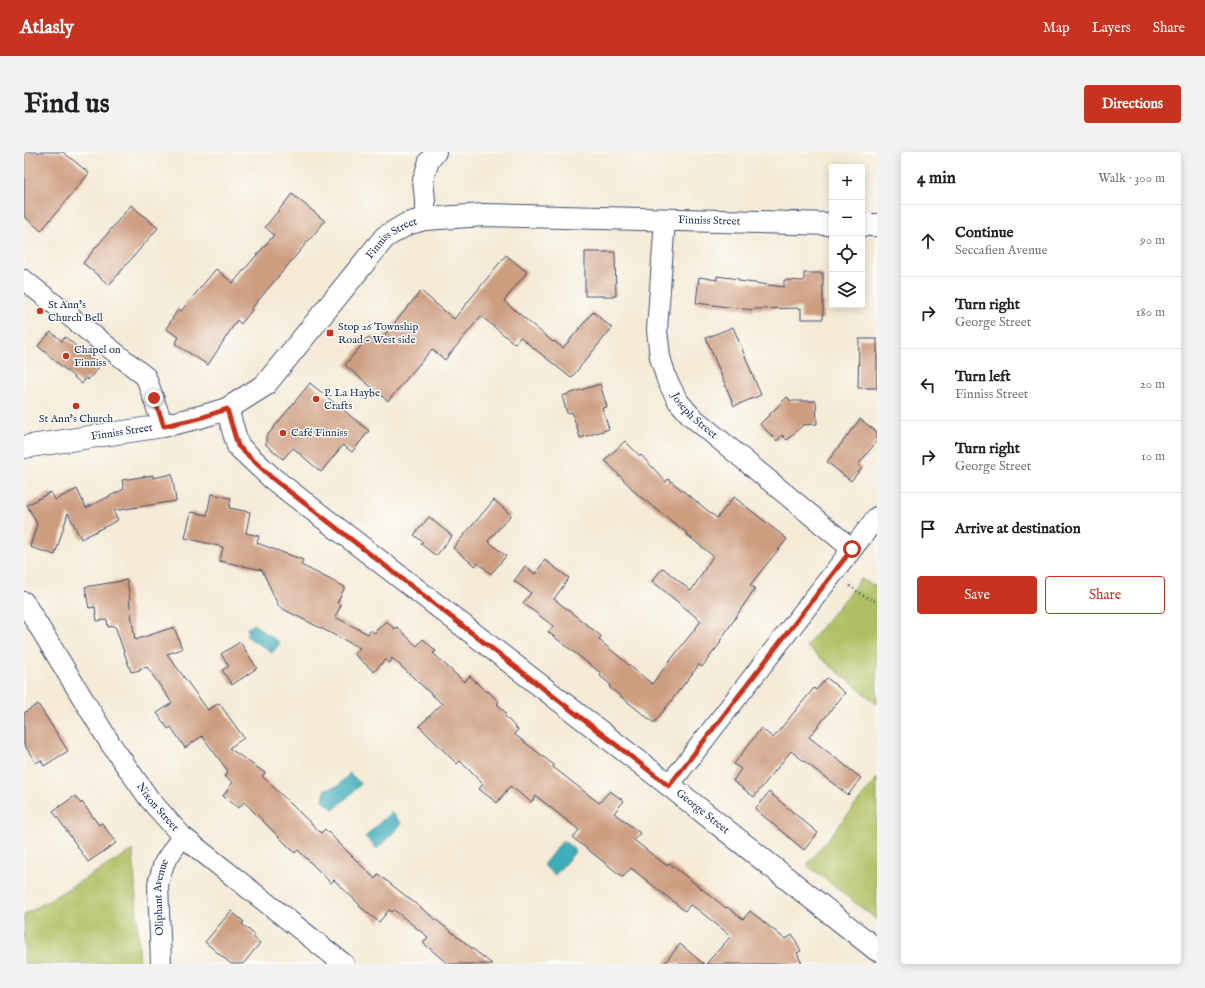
<!DOCTYPE html>
<html lang="en">
<head>
<meta charset="utf-8">
<style>
  body { margin:0; font-family:"IM FELL English",serif; background:#f2f2f2; color:#202124 }
  .controls { position:absolute; right:12px; top:12px; display:grid; overflow:hidden; border-radius:4px; box-shadow:0 2px 10px #0003 }
  .controls button { width:36px; height:36px; display:grid; place-items:center; padding:0; border:0; border-bottom:1px solid #e0e0e0; background:#fff; color:#202124; font:20px sans-serif }
  .stop { position:absolute; width:12px; height:12px; margin:-9px; border:3px solid #c8321e; border-radius:50%; background:#fff }
  .stop.end { background:#c8321e; border-color:#fff; box-shadow:0 1px 4px #0008 }
  .list { margin:0; padding:0; list-style:none }
  h2 { display:flex; justify-content:space-between; align-items:center; height:52px; margin:0; padding:0 16px; font-size:17px }
  h2 small { font-size:13px; font-weight:400; color:#757577 }
  .list li { display:grid; grid-template-columns:26px 1fr auto; gap:12px; align-items:center; box-sizing:border-box; height:72px; padding:0 16px; border-top:1px solid #e0e0e0 }
  .list b { display:block; font-size:15px; white-space:nowrap }
  .list p { margin:0; font-size:13px; white-space:nowrap; color:#757577 }
  .list em { font-size:13px; font-style:normal; color:#757577 }
  .actions { display:flex; gap:8px; padding:12px 16px }
  .actions a { flex:1; padding:9px 0; border:1px solid #c8321e; border-radius:4px; text-align:center; font-size:14px; color:#c8321e }
  .actions .main { background:#c8321e; color:#fff }
  .icon { flex:none; width:22px; height:22px; fill:none; stroke:currentColor; stroke-width:2; stroke-linecap:round; stroke-linejoin:round }
  .map { position:relative; flex:none; width:853px; height:812px; overflow:hidden; border-radius:4px }
  header { display:flex; align-items:center; gap:24px; box-sizing:border-box; height:56px; padding:0 20px; background:#c8321e; color:#fff }
  header strong { font-size:19px }
  nav { display:flex; gap:22px; margin-inline-start:auto; font-size:14px }
  .intro { display:flex; align-items:center; justify-content:space-between; box-sizing:border-box; height:96px; padding:0 24px }
  h1 { margin:0; font-size:28px }
  .button { padding:10px 18px; border-radius:4px; background:#c8321e; color:#fff; font-size:14px; font-weight:700 }
  main { display:flex; gap:24px; padding:0 24px }
  aside { flex:1; background:#fff; border-radius:4px; box-shadow:0 2px 10px #0003 }
  .map>svg:first-child { display:block }
  .green { fill:#adbf62; stroke:#647760 }
  .water { fill:#3bacb8; stroke:#2b6e8b }
  .building { fill:#cd9d80 }
  .lines { fill:none; stroke-linecap:round; stroke-linejoin:round }
  .minor-casing { stroke:#3c4b70; stroke-width:22 }
  .tertiary-casing { stroke:#3c4b70; stroke-width:24 }
  .path { stroke:#3c4b70; stroke-width:2.5; stroke-dasharray:1 3; stroke-linecap:butt }
  .minor { stroke:#fff; stroke-width:20 }
  .tertiary { stroke:#fff; stroke-width:22 }
  .route { stroke:#c8321e; stroke-width:5 }
  .poi-dot { fill:#c8321e; stroke:#fdfcf7; stroke-width:1.5 }
  .labels { text-anchor:middle; dominant-baseline:central; stroke-width:3; stroke-linejoin:round; paint-order:stroke }
  .street-label { font-size:11px; fill:#1b2f5e; stroke:#fdfcf7 }
  .poi-label { font-size:11px; fill:#1b2f5e; stroke:#fdfcf7; text-anchor:start }
</style>
</head>
<body>
<header>
<strong>Atlasly</strong>
<nav><a>Map</a><a>Layers</a><a>Share</a></nav>
</header>
<div class="intro"><h1>Find us</h1><a class="button">Directions</a></div>
<main>
<div class="map">
<svg width="853" height="812" viewBox="0 0 853 812">
  <rect width="100%" height="100%" fill="#fdfcf7"/>
  <filter id="ink" filterUnits="userSpaceOnUse"><feTurbulence type="fractalNoise" baseFrequency=".025" numOctaves="2"/><feDisplacementMap in="SourceGraphic" scale="8" xChannelSelector="R" yChannelSelector="G"/><feConvolveMatrix kernelMatrix="1 2 1 2 8 2 1 2 1" color-interpolation-filters="sRGB"/></filter>
  <filter id="wash" filterUnits="userSpaceOnUse"><feTurbulence type="fractalNoise" baseFrequency=".012" numOctaves="4" result="noise"/><feDisplacementMap in="SourceGraphic" scale="16" xChannelSelector="R" yChannelSelector="G"/><feGaussianBlur stdDeviation="0.9" result="paint"/><feColorMatrix in="noise" values="0 0 0 0 0 0 0 0 0 0 0 0 0 0 0 0 0 1.4 0 .05"/><feComposite in="paint" operator="in"/></filter>
  <g filter="url(#wash)">
    <rect width="100%" height="100%" fill="#f4ead5"/>
    <path class="green" d="M837,427L853,435V552L782,494Z
      M853,626V768L783,713Z
      M109,698L116,812H0V763Z"/>
    <path class="water" d="M229,472L256,491L248,501L222,484L224,480L223,476L227,475Z
      M326,621L337,632L310,658L299,648L301,637L314,634Z
      M367,660L378,672L353,697L341,685Z
      M539,688L552,699L531,723L519,713Z"/>
    <g id="blocks">
      <path class="building" d="M0,0H39L65,21L17,79L0,64Z
        M268,42L301,69L227,157L228,158L217,172L213,168L184,213L151,192L155,185L142,177L154,157L157,159L192,117L209,131L250,83L241,75Z
        M107,53L134,76L85,133L59,111Z
        M561,100H591L592,144H561Z
        M482,103L503,120L480,149L529,190L530,189L539,196L569,160L588,176L547,226L496,185L491,192L457,164L421,208L408,197L364,249L321,213L344,185L353,192L397,139L430,167Z
        M780,121H799V167H777V156L730,157L729,158L672,151L675,125L693,128V124L715,127V129L760,135V128L780,129Z
        M709,175L737,243L710,254L682,186Z
        M27,180L38,189L41,185L76,214L64,228L62,226L58,232L14,194Z
        M835,187H853V236H834Z
        M286,231L345,279L328,300L319,293L297,320L269,296L259,307L242,293V285Z
        M576,232L583,255L578,256L585,277L556,286L548,260L543,261L538,244Z
        M763,245L767,249H792L793,272L779,273L763,288L758,283L753,289L736,272Z
        M836,267L853,280V289L834,313L838,316L827,329L803,310Z
        M601,289L616,304L617,303L642,330L644,327L693,366L710,345L763,387L726,433L731,436L696,489L697,490L678,515L675,513L630,571L585,535L587,533L576,524L578,522L524,480L529,474L499,451L507,441L490,429L501,414L511,422L521,408L545,426L530,447L577,484L575,488L628,532L677,469L628,429L639,416L667,439L689,404L662,382L663,381L614,343L581,308Z
        M148,322L152,349L89,359L94,368L57,387L44,361L31,403L6,395L13,372L3,353L27,340L31,348L53,337L62,356L100,337L98,328L129,323V326Z
        M187,342L207,346L205,356L226,360L222,381L235,384L233,391L279,408L277,413L321,435L313,451L317,453L311,465L344,482L347,478L350,481L362,469L371,477L373,475L393,494L399,487L412,499L409,501L440,530L446,524L462,540L464,539L475,550L473,552L482,561L480,563L494,578L490,582L530,613L529,615L575,651L586,639L600,649L590,661L616,681L610,688L643,714L645,711L702,756L703,755L719,767L726,759L761,787L769,783L777,799L773,801L778,812H682L707,784L673,757L666,753L661,759L607,716L599,725L549,686L555,678L512,644L507,650L486,634L473,651L455,637L459,632L436,609L433,612L395,574L418,552L368,506L366,511L361,508L350,520L330,502L336,496L255,455L238,418L196,409L199,395L161,386L167,360L183,363Z
        M470,348L487,363L464,389L482,404L467,422L454,411L451,414L429,396Z
        M405,365L428,384L412,404L397,392L399,390L390,383Z
        M103,428L106,448H105L111,488L150,475L158,497L143,502L184,558L195,551L220,586L205,596L241,621L238,624L297,681L301,677L351,727L354,722L468,812H424L399,791L404,785L370,758L368,760L365,758L355,770L335,754L336,753L310,728L307,731L274,698L271,701L220,650L215,656L199,644L209,630L200,624L204,619L178,584L161,596L147,575L144,577L133,561L148,551L123,515L115,517L116,518L107,520L91,474L84,475L83,468L73,469L71,455L65,456L61,435Z
        M216,490L233,516L208,533L198,518L205,514L197,502Z
        M803,526L821,541L785,585L837,626L824,643L767,599L730,645L709,629L717,617L710,612L737,576L749,586L790,536L792,538Z
        M14,552L44,599L20,614L17,608L12,611L0,592V561Z
        M745,640L794,681L780,698L731,657Z
        M51,644L57,652L58,650L75,673L78,671L92,691L64,710L29,659Z
        M207,759L220,770L218,772L231,783L229,785L236,791L219,812H207L181,790Z
        M656,792L680,812H640Z"/>
    </g>
  </g>
  <g filter="url(#ink)">
    <use href="#blocks" fill-opacity="0" stroke="#3c4b70" stroke-width="1"/>
    <g class="lines">
      <g class="minor-casing">
        <g id="minor">
          <path d="M401,67V48L399,28L405,9L412,0"/>
          <path id="s1" d="M641,68L633,178L636,205L643,228L654,249L667,264L828,397"/>
          <path d="M0,128L122,225L139,274"/>
          <path id="s2" d="M0,450L86,591L126,648L158,684L320,812"/>
          <path d="M645,633L853,365"/>
          <path id="s3" d="M137,812L134,732L140,711L158,684"/>
        </g>
      </g>
      <g class="tertiary-casing">
        <g id="tertiary">
          <path d="M838,73H853"/>
          <path id="s4" d="M203,257L214,294L248,326L645,633L853,798"/>
          <path id="s5" d="M0,295L139,274L176,265L203,257L241,233L361,85L383,72L401,67L460,63L808,72"/>
        </g>
      </g>
      <path class="path" d="M826,434L838,443L853,450"/>
      <use href="#minor" class="minor"/>
      <use href="#tertiary" class="tertiary"/>
    </g>
  </g>
  <g class="lines" filter="url(#ink)">
    <path class="route" d="M130,246L140,274L176,266L203,257L214,294L248,326L645,634L828,397"/>
  </g>
  <g class="poi-dot">
    <circle cx="16" cy="159" r="4"/>
    <rect x="302" y="177" width="8" height="8" rx="2"/>
    <circle cx="42" cy="204" r="4"/>
    <circle cx="292" cy="247" r="4"/>
    <circle cx="52" cy="254" r="4"/>
    <circle cx="259" cy="281" r="4"/>
  </g>
  <g class="labels">
    <g class="street-label">
      <text stroke="none"><textPath href="#s5" startOffset="771">Finniss Street</textPath></text>
      <text stroke="none"><textPath href="#s5" startOffset="447">Finniss Street</textPath></text>
      <text stroke="none"><textPath href="#s1" startOffset="207">Joseph Street</textPath></text>
      <text stroke="none"><textPath href="#s5" startOffset="99">Finniss Street</textPath></text>
      <text stroke="none"><textPath href="#s2" startOffset="245">Nixon Street</textPath></text>
      <text stroke="none"><textPath href="#s4" startOffset="630">George Street</textPath></text>
      <text stroke="none"><textPath href="#s3" startOffset="67">Oliphant Avenue</textPath></text>
    </g>
    <g class="poi-label">
      <text x="24" y="153">St Ann’s<tspan x="24" dy="13">Church Bell</tspan></text>
      <text x="314" y="175">Stop 26 Township<tspan x="314" dy="13">Road - West side</tspan></text>
      <text x="50" y="198">Chapel on<tspan x="50" dy="13">Finniss</tspan></text>
      <text x="300" y="241">P. La Haybe<tspan x="300" dy="13">Crafts</tspan></text>
      <text x="52" y="267" text-anchor="middle">St Ann’s Church</text>
      <text x="267" y="281">Café Finniss</text>
    </g>
  </g>
</svg>
<div class="controls">
<button>+</button>
<button>−</button>
<button><svg class="icon" aria-label="locate" viewBox="0 0 24 24"><circle cx="12" cy="12" r="6"/><path d="M12 2v4M12 18v4M2 12h4M18 12h4"/></svg></button>
<button><svg class="icon" aria-label="layers" viewBox="0 0 24 24"><path d="M12 4l9 5-9 5-9-5zM3 14l9 5 9-5"/></svg></button>
</div>
<div class="stop" style="left:828px;top:397px"></div>
<div class="stop end" style="left:130px;top:246px"></div>
</div>
<aside>
<h2>4 min<small>Walk · 300 m</small></h2>
<ul class="list">
<li><svg class="icon" aria-label="ahead" viewBox="0 0 24 24"><path d="M12 20V5M6 11l6-6 6 6"/></svg><div><b>Continue</b><p>Seccafien Avenue</p></div><em>90 m</em></li>
<li><svg class="icon" aria-label="right" viewBox="0 0 24 24"><path d="M7 20v-9h11M14 6l5 5-5 5"/></svg><div><b>Turn right</b><p>George Street</p></div><em>180 m</em></li>
<li><svg class="icon" aria-label="left" viewBox="0 0 24 24"><path d="M17 20v-9H6M10 6l-5 5 5 5"/></svg><div><b>Turn left</b><p>Finniss Street</p></div><em>20 m</em></li>
<li><svg class="icon" aria-label="right" viewBox="0 0 24 24"><path d="M7 20v-9h11M14 6l5 5-5 5"/></svg><div><b>Turn right</b><p>George Street</p></div><em>10 m</em></li>
<li><svg class="icon" aria-label="arrive" viewBox="0 0 24 24"><path d="M6 21V4h12l-3 4 3 4H6"/></svg><div><b>Arrive at destination</b></div></li>
</ul>
<div class="actions"><a class="main">Save</a><a>Share</a></div>
</aside>
</main>
</body>
</html>
